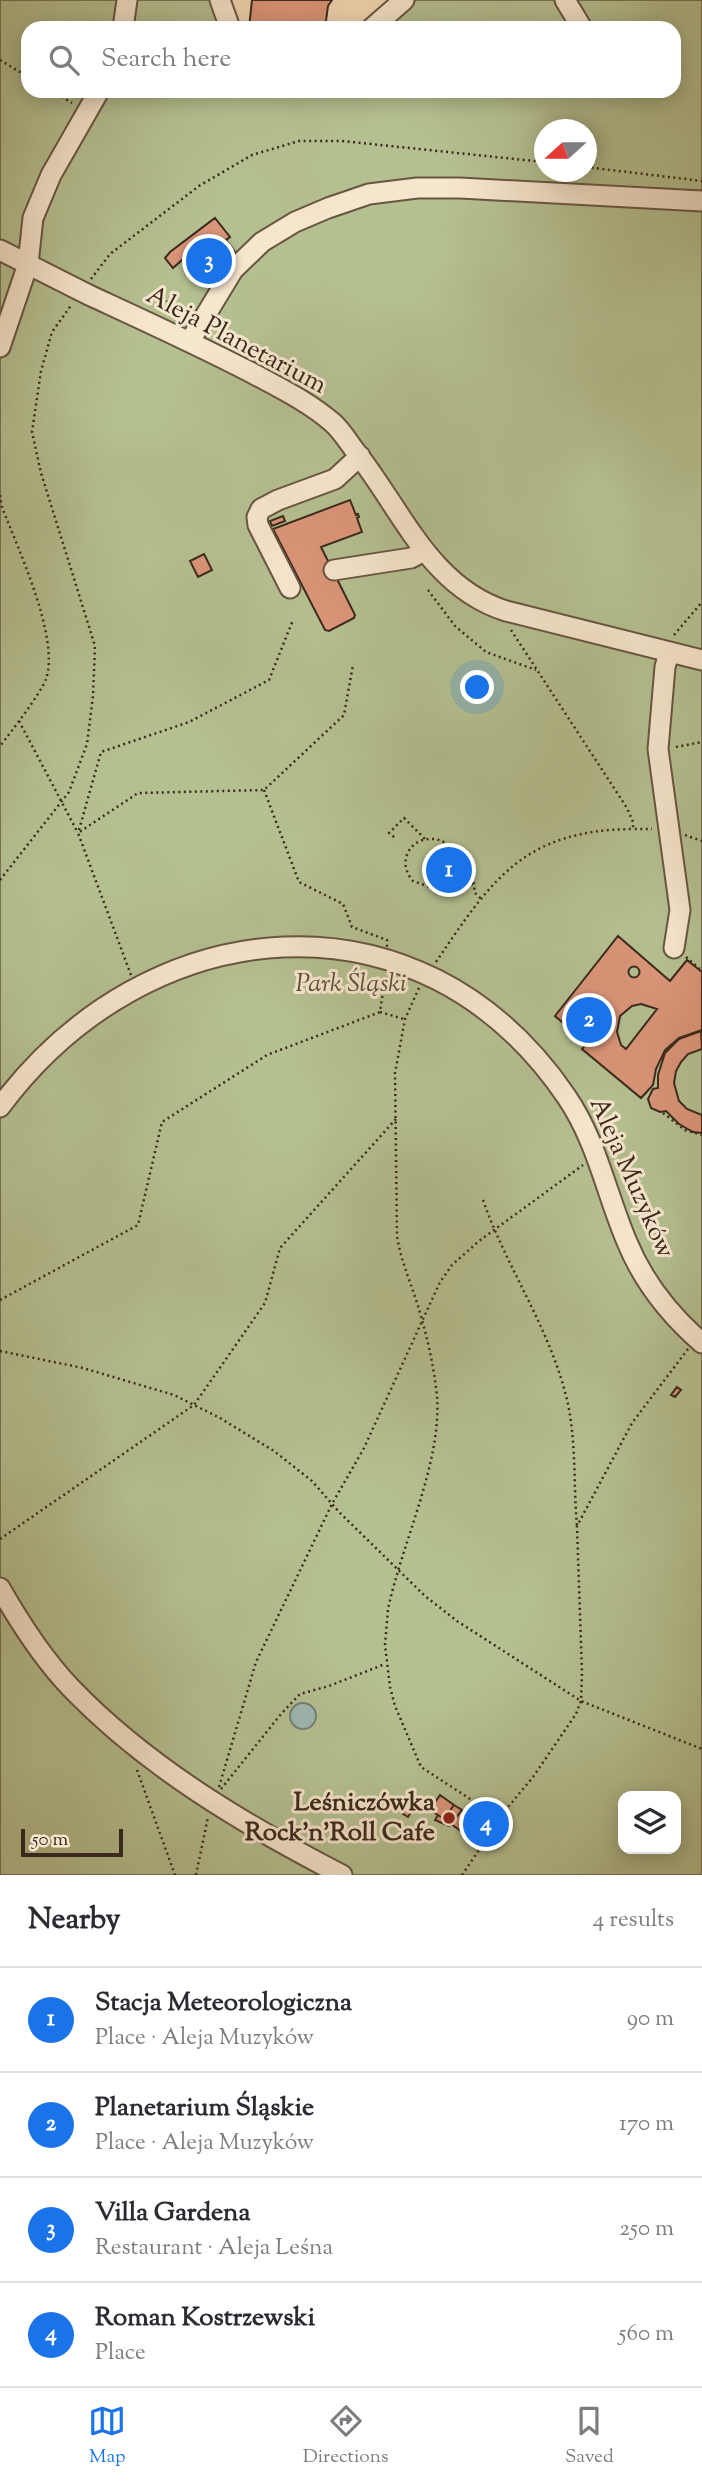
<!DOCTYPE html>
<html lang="en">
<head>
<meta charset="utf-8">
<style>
  body { margin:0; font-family:"Sorts Mill Goudy",serif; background:#f2f2f3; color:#2b2b33 }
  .controls { position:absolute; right:21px; bottom:21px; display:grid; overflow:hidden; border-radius:14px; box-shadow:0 4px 18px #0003 }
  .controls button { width:63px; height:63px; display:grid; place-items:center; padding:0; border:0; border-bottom:2px solid #e1e1e2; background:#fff; color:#2b2b33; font:35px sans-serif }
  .compass { position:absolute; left:534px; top:119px; width:63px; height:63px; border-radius:50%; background:#fff; box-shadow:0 4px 18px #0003; rotate:249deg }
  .scale { position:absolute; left:21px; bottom:18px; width:102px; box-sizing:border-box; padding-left:7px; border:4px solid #3a291c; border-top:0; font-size:19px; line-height:24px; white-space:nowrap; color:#3a291c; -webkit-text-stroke:5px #f7e6ce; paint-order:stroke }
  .you { position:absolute; left:478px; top:688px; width:24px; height:24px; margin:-18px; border:5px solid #fff; border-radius:50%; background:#1a73e8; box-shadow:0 0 0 10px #1a73e833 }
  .badge { display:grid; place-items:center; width:46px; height:46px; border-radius:50%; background:#1a73e8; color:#fff; font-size:23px; font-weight:700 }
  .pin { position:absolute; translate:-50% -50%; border:4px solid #fff; box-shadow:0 2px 7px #0006 }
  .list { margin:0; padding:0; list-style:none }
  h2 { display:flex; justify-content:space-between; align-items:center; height:91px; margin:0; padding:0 28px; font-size:30px }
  h2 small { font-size:23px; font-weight:400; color:#7c7c81 }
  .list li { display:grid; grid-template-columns:46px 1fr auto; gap:21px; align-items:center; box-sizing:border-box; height:105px; padding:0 28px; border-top:2px solid #e1e1e2 }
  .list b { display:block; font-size:26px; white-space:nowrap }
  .list p { margin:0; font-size:23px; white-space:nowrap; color:#7c7c81 }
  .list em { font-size:23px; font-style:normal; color:#7c7c81 }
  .icon { flex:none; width:38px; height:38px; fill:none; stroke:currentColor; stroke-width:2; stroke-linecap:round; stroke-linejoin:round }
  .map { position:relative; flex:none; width:702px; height:1875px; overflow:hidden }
  .search { position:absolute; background:#fff; box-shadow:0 4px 18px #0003; left:21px; right:21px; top:21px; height:77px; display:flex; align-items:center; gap:18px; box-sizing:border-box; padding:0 24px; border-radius:21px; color:#7c7c81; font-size:26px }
  .sheet { height:511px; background:#fff }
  nav { display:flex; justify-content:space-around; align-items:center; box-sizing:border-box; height:98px; border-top:2px solid #e1e1e2; background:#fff; font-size:19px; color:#7c7c81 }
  nav a { display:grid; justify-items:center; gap:4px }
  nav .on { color:#1a73e8 }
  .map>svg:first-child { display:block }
  .green { fill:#b5c091; stroke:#787456; stroke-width:2; fill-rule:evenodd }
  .water { fill:#9db9b4; stroke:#757f77; stroke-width:2 }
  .building { fill:#db9579; stroke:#3a291c; stroke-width:2; fill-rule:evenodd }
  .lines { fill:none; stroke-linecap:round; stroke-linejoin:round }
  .minor-casing { stroke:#685542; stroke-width:23 }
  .path { stroke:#3a291c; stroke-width:2.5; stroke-dasharray:2 3.5; stroke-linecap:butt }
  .minor { stroke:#f7e6ce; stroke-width:19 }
  .minor-bridge-casing { stroke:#685542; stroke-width:23; stroke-linecap:butt }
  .minor-bridge { stroke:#f7e6ce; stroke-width:19 }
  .poi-dot { fill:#8f2418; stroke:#f7e6ce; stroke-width:2.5 }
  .labels { text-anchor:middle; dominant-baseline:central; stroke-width:6; stroke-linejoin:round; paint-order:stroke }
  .street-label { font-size:26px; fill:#3a291c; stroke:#f7e6ce }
  .park-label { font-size:26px; font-style:italic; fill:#594f39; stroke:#f7e6ce }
  .poi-label { font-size:26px; font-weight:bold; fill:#3a291c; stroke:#f7e6ce; text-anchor:end }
</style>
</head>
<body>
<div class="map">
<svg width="702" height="1875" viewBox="0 0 702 1875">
  <rect width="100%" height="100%" fill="#f3d9b4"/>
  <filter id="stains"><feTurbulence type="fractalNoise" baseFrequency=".00286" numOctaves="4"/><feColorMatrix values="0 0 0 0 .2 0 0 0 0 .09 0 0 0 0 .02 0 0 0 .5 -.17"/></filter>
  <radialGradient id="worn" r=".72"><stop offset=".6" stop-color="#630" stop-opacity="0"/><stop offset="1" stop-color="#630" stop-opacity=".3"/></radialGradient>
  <path class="green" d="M0,0H210L220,28H28V91H674V28H385L416,0H702V1875H0ZM544,130H586V172H544ZM623,1796H676V1849H623Z"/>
  <path class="water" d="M290 1716a13 13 0 1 1 26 0a13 13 0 1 1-26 0Z"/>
  <path class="building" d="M252,0H332L328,6L325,28H295L287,26L249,28Z
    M215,218L230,237L226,240L235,252L207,274L190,253L173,268L165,258L170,252Z
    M350,500L356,515L358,514L359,517L357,518L362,532L321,547L355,615L354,618L329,631L325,630L273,529Z
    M283,516L285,521L272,526L270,521Z
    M204,554L212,570L198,577L190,561Z
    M449,859H458L466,863L459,869L456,878L448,881L443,878L439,871L441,864Z
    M618,936L670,981L687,960L702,972V1030L679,1038L665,1050L656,1069L653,1085L641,1098L582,1049L587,1043L555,1016ZM641,1004L657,1009L626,1049L621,1045L617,1032L620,1016L632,1006Z
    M628.5 972a5.5 5.5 0 1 1 11 0a5.5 5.5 0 1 1-11 0Z
    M701,1031L702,1049L688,1054L681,1062L676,1071L674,1083L679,1101L687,1109L702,1115V1133L693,1132L679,1124L666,1111L660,1112L651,1108L648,1099L653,1089L658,1088V1075L665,1053L679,1039Z
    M677,1387L681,1390L675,1397L671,1395Z
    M440,1795L454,1805L444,1819L430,1810Z
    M409,1804L414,1807L408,1817L403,1814Z
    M454,1805L462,1810L451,1824L444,1819Z
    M462,1810L474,1819L464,1833L451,1824Z
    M438,1815L451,1824L449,1826L435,1820Z
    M474,1819L482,1824L472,1839L464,1833Z"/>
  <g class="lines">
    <g class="minor-casing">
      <path id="minor" d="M220,0L230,28
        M565,0L582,28
        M123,28L127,0
        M372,28L404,0
        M0,250L77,289
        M89,295C143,320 198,345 252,373C280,388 309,402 333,423C342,431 349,443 356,452C402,510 430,587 506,611L702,660
        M190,341L233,270L262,242L295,222L328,208L369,194L417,188H460L702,201
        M0,347L28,264L33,218L51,175L99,91
        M334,570L411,558L424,551
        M290,588L258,525L257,517L261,509L278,500L335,479L360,456
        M669,652L665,667L658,749L680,910L674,948
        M0,1107C147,909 420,882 566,1096C597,1141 606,1193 627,1242C643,1281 671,1316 702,1343
        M0,1588C20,1623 43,1659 71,1688C147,1767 245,1825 342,1875"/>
    </g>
    <path class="path" d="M0,60L28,77
      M52,91L72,103
      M586,167L702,181
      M91,279L110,254L199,186L252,155L299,141H342L544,162
      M158,309L176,295V291
      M0,495L2,507C18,549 60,638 46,679C41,693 11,732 0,746
      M428,590L455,626L486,652L536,670
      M511,630L627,808L633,822V829H652
      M674,635L702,602
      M19,721L78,833
      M676,747L702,742
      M264,790L299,882L343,904L352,927L387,940V947
      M79,830L101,752L189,722L269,680L293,620
      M685,835L702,841
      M394,837L389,833L404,818L426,840
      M0,880L69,792L87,744L93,696L95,646L41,473L32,432L41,371L52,332L72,304
      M473,884L430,887L413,881C395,861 412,833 439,840C450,844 462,855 471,863L475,893L480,898
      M686,957L702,971
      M436,962C492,879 524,830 633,829
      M131,975L78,833L138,793L264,790L344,715L353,665
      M419,988L405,1019L395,1073L397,1236C401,1263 413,1287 420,1313C428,1340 434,1368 437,1396C442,1462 402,1543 388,1609L385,1645L390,1687L395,1706L421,1767L501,1819
      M380,1012L404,1019
      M663,1113L685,1130L702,1135
      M483,1200C506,1266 547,1324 565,1392C577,1435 573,1482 577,1526
      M0,1300L138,1225L162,1122L267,1055L380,1012L385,978
      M0,1351L83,1368L174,1395L220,1418L274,1451L312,1481L339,1512L425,1596L457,1621L581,1701L702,1749
      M0,1539L194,1405L265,1303L280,1248L396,1119
      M137,1770L175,1875
      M219,1787L256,1662L332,1504L364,1448L440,1282L452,1265L479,1241L583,1165
      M221,1789L281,1714L300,1694L329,1686L385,1664
      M196,1875L208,1817
      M462,1875L509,1806L533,1777L576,1714L581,1701L582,1673L577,1526L632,1423L688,1349"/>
    <use href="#minor" class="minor"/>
    <g class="minor-bridge-casing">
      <path id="minor-bridge" d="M77,289L89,295"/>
    </g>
    <use href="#minor-bridge" class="minor-bridge"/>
  </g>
  <circle class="poi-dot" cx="449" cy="1818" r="7"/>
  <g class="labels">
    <g class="street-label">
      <text transform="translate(236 341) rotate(28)">Aleja Planetarium</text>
      <text transform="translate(631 1178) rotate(66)">Aleja Muzyków</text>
    </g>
    <g class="park-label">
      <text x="351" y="984">Park Śląski</text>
    </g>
    <g class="poi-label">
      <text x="435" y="1803">Leśniczówka<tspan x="435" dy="30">Rock'n'Roll Cafe</tspan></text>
    </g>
  </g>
  <rect width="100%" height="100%" filter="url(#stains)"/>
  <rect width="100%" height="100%" fill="url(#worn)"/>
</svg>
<div class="controls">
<button><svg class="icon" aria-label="layers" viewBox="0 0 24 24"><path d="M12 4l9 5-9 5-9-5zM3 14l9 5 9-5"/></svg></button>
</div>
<svg class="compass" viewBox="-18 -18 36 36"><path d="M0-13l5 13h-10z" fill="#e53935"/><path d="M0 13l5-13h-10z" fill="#7c7c81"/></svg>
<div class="scale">50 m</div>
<div class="you"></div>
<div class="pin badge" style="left:449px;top:870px">1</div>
<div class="pin badge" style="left:589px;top:1020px">2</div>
<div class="pin badge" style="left:209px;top:261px">3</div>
<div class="pin badge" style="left:486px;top:1824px">4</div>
<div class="search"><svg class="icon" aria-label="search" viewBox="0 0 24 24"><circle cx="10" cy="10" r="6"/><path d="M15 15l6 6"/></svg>Search here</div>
</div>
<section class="sheet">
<h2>Nearby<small>4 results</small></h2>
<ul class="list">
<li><span class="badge">1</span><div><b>Stacja Meteorologiczna</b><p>Place · Aleja Muzyków</p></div><em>90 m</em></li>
<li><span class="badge">2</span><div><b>Planetarium Śląskie</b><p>Place · Aleja Muzyków</p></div><em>170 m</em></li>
<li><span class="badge">3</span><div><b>Villa Gardena</b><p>Restaurant · Aleja Leśna</p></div><em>250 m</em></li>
<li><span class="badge">4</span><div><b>Roman Kostrzewski</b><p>Place</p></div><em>560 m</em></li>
</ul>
</section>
<nav>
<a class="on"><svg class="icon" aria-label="map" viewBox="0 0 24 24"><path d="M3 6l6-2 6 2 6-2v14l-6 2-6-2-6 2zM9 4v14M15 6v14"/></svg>Map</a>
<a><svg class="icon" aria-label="directions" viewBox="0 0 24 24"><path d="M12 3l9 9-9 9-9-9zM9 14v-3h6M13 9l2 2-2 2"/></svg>Directions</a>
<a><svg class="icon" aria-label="saved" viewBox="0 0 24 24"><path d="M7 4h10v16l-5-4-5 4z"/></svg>Saved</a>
</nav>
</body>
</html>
